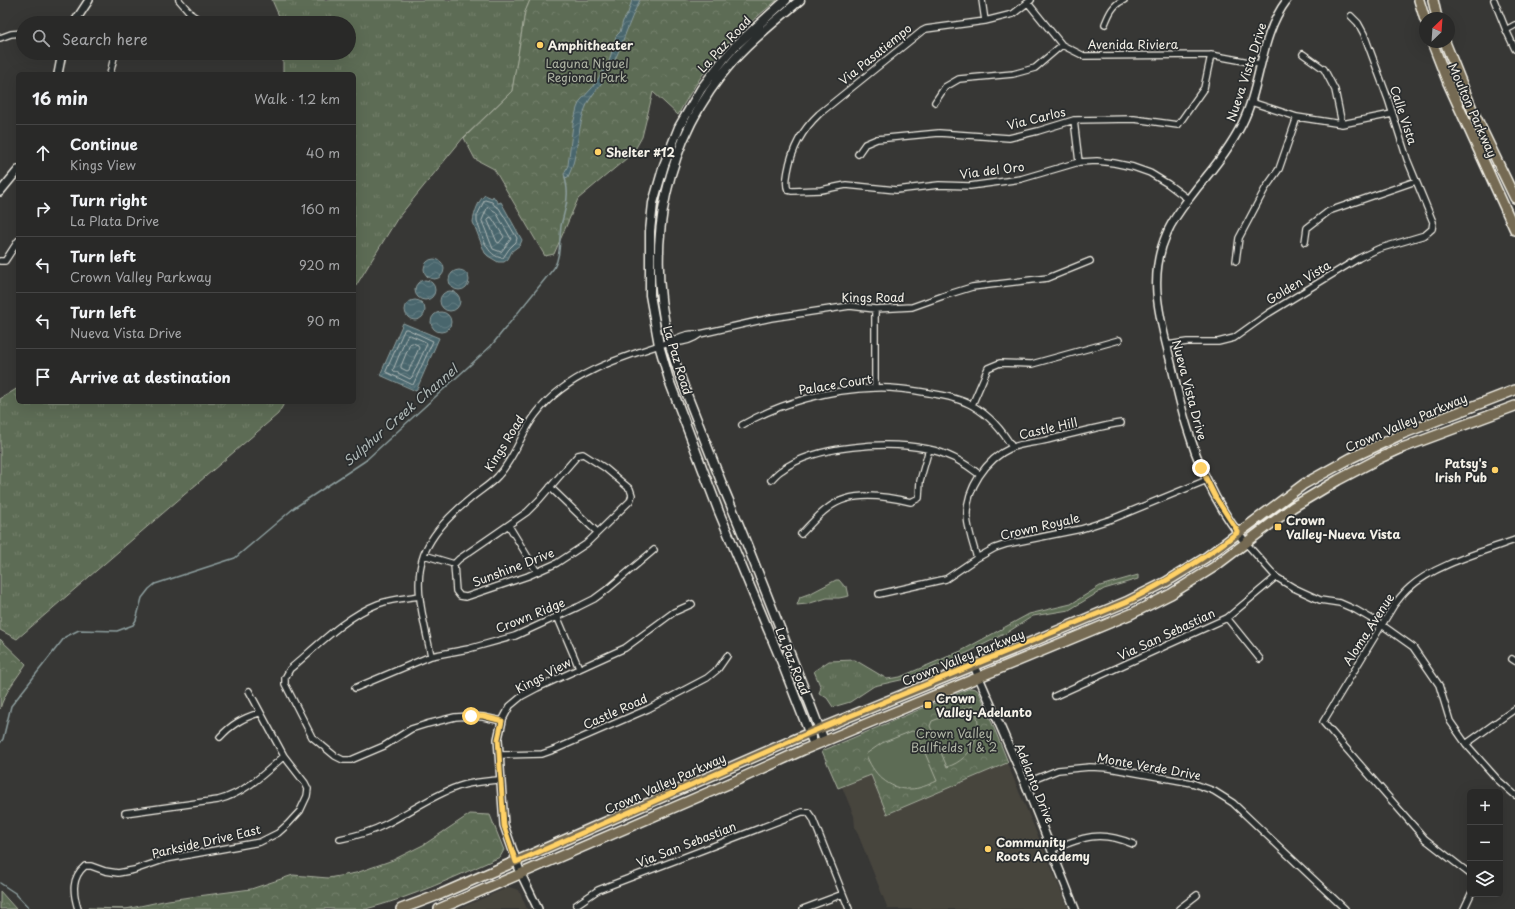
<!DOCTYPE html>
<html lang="en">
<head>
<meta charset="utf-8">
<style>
  body { margin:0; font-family:"Playpen Sans",sans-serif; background:#313130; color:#f1f3f6 }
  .controls { position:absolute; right:12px; bottom:12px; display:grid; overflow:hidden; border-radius:6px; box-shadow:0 4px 16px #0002 }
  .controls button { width:36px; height:36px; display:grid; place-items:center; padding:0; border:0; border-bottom:1px solid #454545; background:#292928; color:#f1f3f6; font:20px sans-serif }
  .compass { position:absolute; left:1419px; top:12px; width:36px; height:36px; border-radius:50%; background:#292928; box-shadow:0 4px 16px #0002; rotate:25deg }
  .stop { position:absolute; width:12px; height:12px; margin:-9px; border:3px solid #ffd166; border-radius:50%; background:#fff }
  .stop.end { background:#ffd166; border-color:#fff; box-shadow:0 1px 4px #0008 }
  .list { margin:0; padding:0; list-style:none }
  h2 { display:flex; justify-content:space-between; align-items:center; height:52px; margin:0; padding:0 16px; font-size:17px }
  h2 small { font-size:13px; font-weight:400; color:#a5a6a8 }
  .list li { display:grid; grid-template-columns:26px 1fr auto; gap:12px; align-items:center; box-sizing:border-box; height:56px; padding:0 16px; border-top:1px solid #454545 }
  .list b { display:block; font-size:15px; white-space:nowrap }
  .list p { margin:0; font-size:13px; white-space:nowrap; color:#a5a6a8 }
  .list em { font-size:13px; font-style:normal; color:#a5a6a8 }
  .icon { flex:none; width:22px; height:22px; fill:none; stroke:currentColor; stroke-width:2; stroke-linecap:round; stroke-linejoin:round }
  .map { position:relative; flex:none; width:1515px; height:909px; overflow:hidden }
  .search { position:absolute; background:#292928; box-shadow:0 4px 16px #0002; left:16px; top:16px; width:340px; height:44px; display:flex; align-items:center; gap:10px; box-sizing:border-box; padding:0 14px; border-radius:22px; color:#a5a6a8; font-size:15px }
  .panel { position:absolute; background:#292928; box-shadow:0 4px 16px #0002; left:16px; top:72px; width:340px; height:332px; border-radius:6px }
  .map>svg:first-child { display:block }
  .built { fill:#47443e }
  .grass { fill:url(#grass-tufts); stroke:#a8ae9e }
  .park { fill:url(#park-crowns); stroke:#a8ae9e }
  .pitch { fill:#5d6c54; stroke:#a8ae9e }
  .water { fill:url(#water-waves); stroke:#8d9e9e }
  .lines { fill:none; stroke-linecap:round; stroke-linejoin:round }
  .shore { stroke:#b0b9b7; stroke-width:1 }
  .stream { stroke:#8d9e9e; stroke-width:1.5 }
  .minor-casing { stroke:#f4f1e8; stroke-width:8 }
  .tertiary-casing { stroke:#f4f1e8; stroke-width:10 }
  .secondary-casing { stroke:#f4f1e8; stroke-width:11 }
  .primary-casing { stroke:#f4f1e8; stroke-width:12 }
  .minor { stroke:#2a2d2e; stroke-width:5.5 }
  .tertiary { stroke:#2a2d2e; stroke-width:7 }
  .secondary { stroke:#2a2d2e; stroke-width:8 }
  .primary { stroke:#746b52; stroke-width:9 }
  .route { stroke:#ffd166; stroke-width:5 }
  .poi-dot { fill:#ffd166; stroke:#2a2d2e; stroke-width:1.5 }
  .labels { text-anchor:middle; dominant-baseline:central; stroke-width:3.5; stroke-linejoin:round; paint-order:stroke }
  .street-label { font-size:12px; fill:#f4f1e8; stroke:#2a2d2e }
  .poi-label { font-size:12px; font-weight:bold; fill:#f4f1e8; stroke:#2a2d2e; text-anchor:start }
  .park-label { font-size:12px; fill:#b0b5a5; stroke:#2a2d2e }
  .water-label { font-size:13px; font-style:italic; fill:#b0b9b7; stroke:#2a2d2e }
</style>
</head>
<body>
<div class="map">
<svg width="1515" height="909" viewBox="0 0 1515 909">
  <defs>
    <pattern id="grass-tufts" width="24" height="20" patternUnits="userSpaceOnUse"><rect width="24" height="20" fill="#5d6c54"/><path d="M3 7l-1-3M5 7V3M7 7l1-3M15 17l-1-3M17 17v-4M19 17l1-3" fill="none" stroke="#75816d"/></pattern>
    <pattern id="park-crowns" width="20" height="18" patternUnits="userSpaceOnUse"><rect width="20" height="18" fill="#5d6c54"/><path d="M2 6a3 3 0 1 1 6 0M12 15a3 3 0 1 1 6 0" fill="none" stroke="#75816d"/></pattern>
    <pattern id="water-waves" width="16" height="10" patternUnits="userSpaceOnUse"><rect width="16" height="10" fill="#49666d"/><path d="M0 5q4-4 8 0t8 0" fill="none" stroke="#647c82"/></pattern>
  </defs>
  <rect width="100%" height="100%" fill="#373735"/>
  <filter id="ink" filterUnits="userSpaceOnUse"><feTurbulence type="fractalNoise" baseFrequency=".025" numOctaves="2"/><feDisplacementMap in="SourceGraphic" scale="8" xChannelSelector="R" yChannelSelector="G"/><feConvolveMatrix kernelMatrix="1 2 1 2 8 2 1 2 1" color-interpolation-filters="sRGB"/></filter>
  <g filter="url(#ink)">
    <path class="built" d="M1007,763L1069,909H888L855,827L854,816L842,787L871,775L888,814Z
      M509,887L519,890L527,909H458Z"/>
    <path class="grass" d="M272,0H530L525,12L512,91L463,138L397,219L354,289V74H283V53H349V23H282Z
      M18,388V402H285L278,414L17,639L0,630V399Z
      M1138,575V579L1104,589L1069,610L1033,616L1008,632L967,653L905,679L874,686L850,702L833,707L827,698L819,693L821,688L814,671L829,661L855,660L887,679L900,677L961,651L1029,614L1071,604L1100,586Z
      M836,580H839L845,587H847L849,596L839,598H827L807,604L797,605L800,597L811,593Z"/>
    <path class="park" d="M530,0H777C762,13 745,26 731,40C710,62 692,88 678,115L653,92L642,137L633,153L578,199L554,254L545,256L494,169L475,159L464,138L512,91L525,12Z
      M0,639L26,664C17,678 4,693 0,709Z
      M970,688L976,689L980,694L1008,762L1007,763L887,814L871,775L838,788L822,751Z
      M470,814L490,815L504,850L500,857C457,876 413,897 366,909H88V908L126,909L168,900L251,889L293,875L328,878L356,873L393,860L425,844Z
      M0,891L16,909H0Z"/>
    <path class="pitch" d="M973,706C986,730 973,759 947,767L930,726L932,721Z
      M912,731L916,732L937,781C928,785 919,789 910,789C889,790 872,773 866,754L882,743Z"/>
    <path class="water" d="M632,0H640C628,23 622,47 610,70C603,84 590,95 585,109C577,131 578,157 568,177L565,178L564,174L568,165L573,124L577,108L580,101L592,88L609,62L616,36L620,32L623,21L628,13Z
      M485,195L492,198L493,196L498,203L501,202L522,240L520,245L512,251L508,259L504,262H498L488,256L485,253L473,222C474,213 479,199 485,195Z
      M424 269a10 10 0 1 1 20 0a10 10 0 1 1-20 0Z
      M449 280a10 10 0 1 1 20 0a10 10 0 1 1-20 0Z
      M415 290a10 10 0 1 1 20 0a10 10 0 1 1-20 0Z
      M440 301a10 10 0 1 1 20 0a10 10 0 1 1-20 0Z
      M405 310a10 10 0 1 1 20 0a10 10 0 1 1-20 0Z
      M431 322a10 10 0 1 1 20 0a10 10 0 1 1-20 0Z
      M403,323L439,338L416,391L380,375Z"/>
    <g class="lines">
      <path class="shore" d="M485,200L492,202L495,206L499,208L517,238L516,242L509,249L503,258C486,257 482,234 477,222V216Z
        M488,207L496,212L511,239L501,252L493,249L482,221Z
        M490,217L492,218L504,237L499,243L497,242L488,221Z
        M405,329H407L433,341L413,385L386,372Z
        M410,335L426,342L427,344L412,377L410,379L394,371L393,370L407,336Z
        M413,343L418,345L419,348L409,370L407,371L401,368V366L410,344Z"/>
      <path class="stream" d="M0,743L3,739L11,706L65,637L79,630L117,631L133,625L136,620L142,598L149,589L155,584L235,558L294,508L365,461L491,346L554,268C561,255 559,241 561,226C563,216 567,206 567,196C568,190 566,183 565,177
        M0,883L15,893L30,909"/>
      <g class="minor-casing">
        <path id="minor" d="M179,0L192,15L204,23
          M982,0L985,21
          M1031,0L1013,14L985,21L926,29L922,31L819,114C802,130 792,148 788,171C787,177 785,184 788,190L792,191L821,190L846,185L896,190L939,185L970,186L1021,179L1079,162L1097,161L1114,163L1133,167L1150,173L1168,184L1188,199
          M1494,0L1506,30L1515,49
          M1028,3L1062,45L1084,56L1211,55L1260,64
          M1105,24C1109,14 1113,4 1124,0
          M1506,30L1515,25
          M0,38L11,34L23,33
          M1303,54L1324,69L1335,90L1342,124
          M110,74L115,53
          M935,102L945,87L959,79L1013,74L1035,68L1062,45
          M1251,102L1297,117L1342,124L1392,114
          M1074,120L1079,162
          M858,154L865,144L877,139L939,133L1009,138L1038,131L1074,120L1134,119L1178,125L1204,88L1211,55
          M1305,242L1307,228L1329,211L1416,181
          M0,261H5L7,258L18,241
          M1236,261L1239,238L1265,189L1279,169L1297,117
          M670,342C682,343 691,341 700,334
          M1167,345L1187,342H1218L1234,338L1269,313L1359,258L1378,249L1425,235L1432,229L1433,222L1407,159L1388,99L1364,34L1358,23L1351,16
          M875,388V309
          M972,405L988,368L1000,363L1032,364L1119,340
          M742,425C780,403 830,389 875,388C893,387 911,390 929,393C942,395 961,399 973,406C990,416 1002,430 1012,447
          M771,480C774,477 778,472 782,470C815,445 888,441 928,449C948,453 965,463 980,475
          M550,487L597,532
          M509,526L537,572
          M801,534C810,525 818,515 828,508C851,490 885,496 911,502L919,498L920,481L929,449
          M1245,542L1276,577L1294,588L1320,600L1340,603L1356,610L1382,625L1413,647L1439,685L1450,721L1466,744L1498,780L1515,795
          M424,555L454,564L456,591L460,596L466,597L528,576L557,563L586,544L630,501L632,495L630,489L605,468L583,454L578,455L539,500L527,512L459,559L454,564
          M977,558C973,544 968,531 967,516C966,489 986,459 1011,448C1021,443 1036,443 1047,440C1072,434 1096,427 1121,423
          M879,594L946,579L977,558L995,548L1007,544L1081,529L1112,519L1207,480
          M420,596C406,598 392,599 378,604C346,616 316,647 290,669L285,678V684L312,737L335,756L343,760H351L384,746L411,729L427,724L455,717L471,716L483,717L502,721L510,706L522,696L537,688L625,648L674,612L692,604
          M557,616L579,668
          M1227,618L1260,659
          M431,656C425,624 412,586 424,554C433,532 451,514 470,499C479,491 490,485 498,476C515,458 521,433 536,414C565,375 619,358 663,344C679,339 682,333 700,334L771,318L850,306L875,309L912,307L943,296L972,287L1048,278L1090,261
          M1512,659L1515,661
          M355,688L431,656L468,649L515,636L578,607L594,599L609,588L654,550
          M1055,696L1227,618L1276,577
          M220,737C232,724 243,718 259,713
          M1466,744L1515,709
          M499,755L542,754L556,749L648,709L707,678L718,669L727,656
          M1025,783L1058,770L1090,767L1109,768L1192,783L1214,791L1233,803L1345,909
          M125,813L218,800C245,793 264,774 284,756
          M340,839C355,836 371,832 384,825C409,813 431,796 457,787C471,782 486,781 500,780
          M1051,850C1083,837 1099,830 1133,844
          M1470,874L1425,839L1323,722L1394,605C1399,599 1403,593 1409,588C1434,565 1482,552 1515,540
          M576,905L598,890L802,812H808L813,819L849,909
          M78,909C73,893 71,878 85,866H91L105,871L118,873L134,870L166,859L260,842L278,833L288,824L300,811L307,796L308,789L305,783L284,756L249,691
          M803,909L843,894
          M1179,909L1197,895
          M1464,909L1471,894"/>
      </g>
      <g class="tertiary-casing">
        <path id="tertiary" d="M74,23L89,0
          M58,74L62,53
          M0,192L18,170
          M1245,542C1219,509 1200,471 1188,430C1181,408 1176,385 1171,363C1160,318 1147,278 1167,233C1174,216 1186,203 1197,188C1214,168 1230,148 1242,124C1262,84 1259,37 1287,0
          M974,666L1025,783L1075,909
          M502,721L498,739L504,825L521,874L538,909"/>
      </g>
      <g class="secondary-casing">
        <path id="secondary" d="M786,0L735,46L723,60L701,89L679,127L664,165L653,203L650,231V295L659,345L670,383L719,512L782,663L814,745
          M800,0C777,20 753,38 733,61C665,139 644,243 669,342C675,364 683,384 691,405C702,433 713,461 724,489C745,538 764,588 784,638C797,672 812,707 824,741"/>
      </g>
      <g class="primary-casing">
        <path id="primary" d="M1419,0L1425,20
          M1433,0L1437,18
          M1432,42L1448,83L1515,230
          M1445,42L1472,109L1515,198
          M401,909L441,894L809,733L1024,645L1126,602L1166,582L1205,558L1304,484L1351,458L1402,434L1515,390
          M439,909L735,781L803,750L1131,614L1171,594L1214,567L1293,507L1338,480L1380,458L1402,448L1515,406"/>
      </g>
      <use href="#minor" class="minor"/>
      <use href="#tertiary" class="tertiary"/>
      <use href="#secondary" class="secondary"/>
      <use href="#primary" class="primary"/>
    </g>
  </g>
  <g class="lines" filter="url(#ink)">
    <path class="route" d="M471,716H483L502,721L498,739L504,826L516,862L809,733L1126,602C1166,582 1203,560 1238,532L1216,498L1201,468"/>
  </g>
  <g class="poi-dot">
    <circle cx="540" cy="45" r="4"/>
    <circle cx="598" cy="152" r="4"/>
    <circle cx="1495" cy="470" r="4"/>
    <rect x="1274" y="523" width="8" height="8" rx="2"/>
    <rect x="924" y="701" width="8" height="8" rx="2"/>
    <circle cx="988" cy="849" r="4"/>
  </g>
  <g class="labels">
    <g class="street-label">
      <text transform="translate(724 44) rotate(-47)">La Paz Road</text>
      <text x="1133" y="44">Avenida Riviera</text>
      <text transform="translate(875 54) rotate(-39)">Via Pasatiempo</text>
      <text transform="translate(1246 72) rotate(-72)">Nueva Vista Drive</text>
      <text transform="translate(1473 110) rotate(66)">Moulton Parkway</text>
      <text transform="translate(1404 115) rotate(72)">Calle Vista</text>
      <text transform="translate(1036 118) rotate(-14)">Via Carlos</text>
      <text transform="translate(992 170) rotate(-7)">Via del Oro</text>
      <text transform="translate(1298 282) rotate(-31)">Golden Vista</text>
      <text x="873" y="297">Kings Road</text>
      <text transform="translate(678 360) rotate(73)">La Paz Road</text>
      <text transform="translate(835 384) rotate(-9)">Palace Court</text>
      <text transform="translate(1190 390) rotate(75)">Nueva Vista Drive</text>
      <text transform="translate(1406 422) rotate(-23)">Crown Valley Parkway</text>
      <text transform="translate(1048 428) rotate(-13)">Castle Hill</text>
      <text transform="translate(504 443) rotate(-58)">Kings Road</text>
      <text transform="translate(1040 526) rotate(-13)">Crown Royale</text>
      <text transform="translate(513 567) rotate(-21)">Sunshine Drive</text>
      <text transform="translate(530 615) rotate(-22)">Crown Ridge</text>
      <text transform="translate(1368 629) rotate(-57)">Aloma Avenue</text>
      <text transform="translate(1166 634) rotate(-25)">Via San Sebastian</text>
      <text transform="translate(963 657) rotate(-22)">Crown Valley Parkway</text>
      <text transform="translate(793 661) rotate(68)">La Paz Road</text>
      <text transform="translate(543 675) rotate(-28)">Kings View</text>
      <text transform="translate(615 711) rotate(-24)">Castle Road</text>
      <text transform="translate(1149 766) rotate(10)">Monte Verde Drive</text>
      <text transform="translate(665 783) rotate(-24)">Crown Valley Parkway</text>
      <text transform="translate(1035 783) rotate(68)">Adelanto Drive</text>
      <text transform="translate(206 841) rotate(-13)">Parkside Drive East</text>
      <text transform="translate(686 844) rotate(-21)">Via San Sebastian</text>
    </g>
    <g class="poi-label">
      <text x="548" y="45">Amphitheater</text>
      <text x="606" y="152">Shelter #12</text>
      <text x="1487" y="463" text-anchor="end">Patsy's<tspan x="1487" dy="14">Irish Pub</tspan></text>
      <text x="1286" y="520">Crown<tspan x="1286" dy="14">Valley-Nueva Vista</tspan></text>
      <text x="936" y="698">Crown<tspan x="936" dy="14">Valley-Adelanto</tspan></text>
      <text x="996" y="842">Community<tspan x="996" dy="14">Roots Academy</tspan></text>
    </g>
    <g class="park-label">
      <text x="587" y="63">Laguna Niguel<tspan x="587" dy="14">Regional Park</tspan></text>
      <text x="954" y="733">Crown Valley<tspan x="954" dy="14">Ballfields 1 &amp; 2</tspan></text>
    </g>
    <g class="water-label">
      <text transform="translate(400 415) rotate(-41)">Sulphur Creek Channel</text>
    </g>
  </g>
</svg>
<div class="controls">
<button>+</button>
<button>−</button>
<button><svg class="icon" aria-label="layers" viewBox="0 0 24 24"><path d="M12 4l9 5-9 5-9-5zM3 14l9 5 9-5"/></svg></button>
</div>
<svg class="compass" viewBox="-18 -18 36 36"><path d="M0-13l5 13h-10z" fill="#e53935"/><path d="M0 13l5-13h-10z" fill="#a5a6a8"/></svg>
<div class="stop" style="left:471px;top:716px"></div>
<div class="stop end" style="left:1201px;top:468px"></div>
<div class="search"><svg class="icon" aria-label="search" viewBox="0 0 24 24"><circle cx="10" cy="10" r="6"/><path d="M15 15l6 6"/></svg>Search here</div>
<section class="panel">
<h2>16 min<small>Walk · 1.2 km</small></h2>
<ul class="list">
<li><svg class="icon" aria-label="ahead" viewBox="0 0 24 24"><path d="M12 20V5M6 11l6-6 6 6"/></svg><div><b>Continue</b><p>Kings View</p></div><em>40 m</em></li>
<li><svg class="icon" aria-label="right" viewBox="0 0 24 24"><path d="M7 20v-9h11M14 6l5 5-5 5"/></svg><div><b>Turn right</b><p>La Plata Drive</p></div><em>160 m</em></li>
<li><svg class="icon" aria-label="left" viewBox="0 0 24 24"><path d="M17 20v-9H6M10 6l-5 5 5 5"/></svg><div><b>Turn left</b><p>Crown Valley Parkway</p></div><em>920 m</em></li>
<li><svg class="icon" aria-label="left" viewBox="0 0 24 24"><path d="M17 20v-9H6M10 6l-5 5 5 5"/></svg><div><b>Turn left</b><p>Nueva Vista Drive</p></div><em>90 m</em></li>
<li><svg class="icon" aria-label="arrive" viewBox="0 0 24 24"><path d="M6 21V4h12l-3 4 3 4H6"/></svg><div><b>Arrive at destination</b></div></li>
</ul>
</section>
</div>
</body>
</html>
